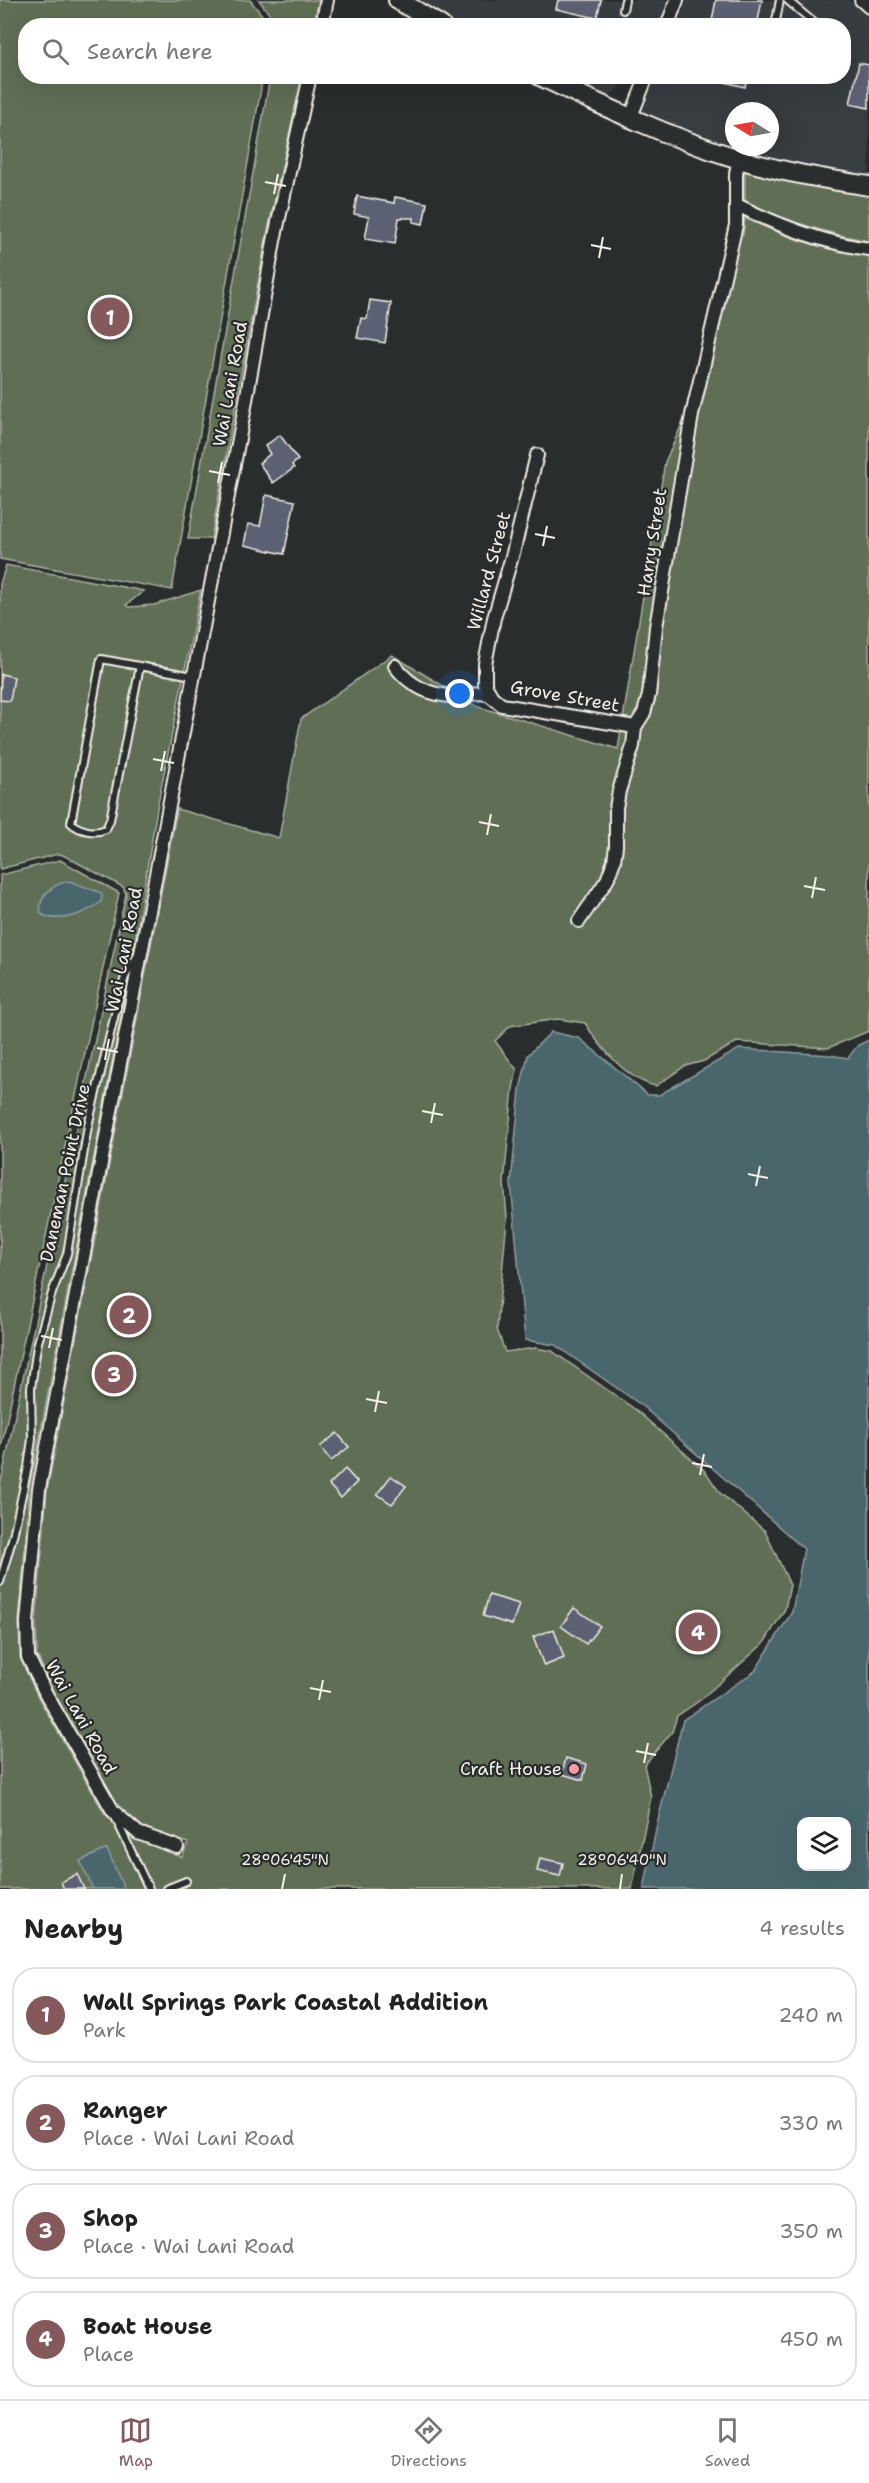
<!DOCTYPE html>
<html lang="en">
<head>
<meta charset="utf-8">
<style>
  body { margin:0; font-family:"Shantell Sans",sans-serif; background:#f6f6f6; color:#222 }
  .controls { position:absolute; right:18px; bottom:18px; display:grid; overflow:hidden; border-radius:12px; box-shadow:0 6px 24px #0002 }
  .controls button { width:54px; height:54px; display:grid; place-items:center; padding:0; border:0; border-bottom:2px solid #e0e0e0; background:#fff; color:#222; font:30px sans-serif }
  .compass { position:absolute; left:725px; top:102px; width:54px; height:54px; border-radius:50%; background:#fff; box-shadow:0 6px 24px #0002; rotate:281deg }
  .you { position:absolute; left:460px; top:694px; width:21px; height:21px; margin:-15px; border:4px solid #fff; border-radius:50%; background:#1a73e8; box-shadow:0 0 0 9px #1a73e833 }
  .badge { display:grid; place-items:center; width:39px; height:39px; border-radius:50%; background:#85585c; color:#fff; font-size:20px; font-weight:700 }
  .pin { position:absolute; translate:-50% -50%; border:3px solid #fff; box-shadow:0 2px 6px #0006 }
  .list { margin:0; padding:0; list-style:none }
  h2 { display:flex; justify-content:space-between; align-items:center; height:78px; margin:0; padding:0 24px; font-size:26px }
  h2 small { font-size:20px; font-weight:400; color:#767676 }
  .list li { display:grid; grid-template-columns:39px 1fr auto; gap:18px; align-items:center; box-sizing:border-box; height:96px; margin:0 12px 12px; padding:0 12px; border:2px solid #e0e0e0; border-radius:24px }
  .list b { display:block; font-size:22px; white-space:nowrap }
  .list p { margin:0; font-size:20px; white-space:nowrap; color:#767676 }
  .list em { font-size:20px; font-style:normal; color:#767676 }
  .icon { flex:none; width:33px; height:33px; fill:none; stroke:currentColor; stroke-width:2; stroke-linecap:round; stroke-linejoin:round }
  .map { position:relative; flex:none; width:869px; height:1889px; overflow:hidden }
  .search { position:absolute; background:#fff; box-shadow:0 6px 24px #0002; left:18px; right:18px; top:18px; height:66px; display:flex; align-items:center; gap:15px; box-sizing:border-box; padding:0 21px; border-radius:24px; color:#767676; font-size:22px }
  .sheet { height:510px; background:#fff }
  nav { display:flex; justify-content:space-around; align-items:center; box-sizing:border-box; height:84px; border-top:2px solid #e0e0e0; background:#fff; font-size:16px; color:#767676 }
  nav a { display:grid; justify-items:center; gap:3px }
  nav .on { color:#85585c }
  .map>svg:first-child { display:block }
  .built { fill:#393d43; fill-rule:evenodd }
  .green { fill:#616e56; stroke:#aab09f; stroke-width:1.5 }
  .water { fill:#4a666d; stroke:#8e9e9e; stroke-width:1.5; fill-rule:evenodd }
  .building { fill:#5c6173; stroke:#f4f1e8; stroke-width:1.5 }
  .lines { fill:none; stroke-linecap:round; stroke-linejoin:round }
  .lane-casing { stroke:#f4f1e8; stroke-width:10 }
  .street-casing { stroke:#f4f1e8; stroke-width:16 }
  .secondary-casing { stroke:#f4f1e8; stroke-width:22 }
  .lane { stroke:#2a2d2e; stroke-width:6 }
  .street { stroke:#2a2d2e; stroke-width:12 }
  .secondary { stroke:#2a2d2e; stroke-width:18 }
  .ticks { fill:none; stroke:#f4f1e8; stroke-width:2 }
  .poi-dot { fill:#ff9aa2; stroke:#2a2d2e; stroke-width:2 }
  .labels { text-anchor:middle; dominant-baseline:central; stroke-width:4.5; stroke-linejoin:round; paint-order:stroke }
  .street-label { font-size:18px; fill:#f4f1e8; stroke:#2a2d2e }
  .poi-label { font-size:18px; fill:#f4f1e8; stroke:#2a2d2e; text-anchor:end }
  .ticks-label { font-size:15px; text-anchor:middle; fill:#f4f1e8; stroke:#2a2d2e; stroke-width:4.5; stroke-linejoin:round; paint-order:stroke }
</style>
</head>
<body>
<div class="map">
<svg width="869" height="1889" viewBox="0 0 869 1889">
  <rect width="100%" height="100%" fill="#2a2d2e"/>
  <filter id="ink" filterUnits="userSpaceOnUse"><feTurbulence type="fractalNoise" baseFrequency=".0167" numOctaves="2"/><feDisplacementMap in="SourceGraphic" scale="12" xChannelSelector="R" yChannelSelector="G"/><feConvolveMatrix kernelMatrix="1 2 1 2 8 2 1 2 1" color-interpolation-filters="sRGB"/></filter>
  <g filter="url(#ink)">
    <path class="built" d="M413,0H669L658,26L456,25Z
      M687,0H849L869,17V178L802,166L741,152L622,107L651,77L844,76V26L676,25ZM734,111H770V147H734Z
      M557,77H629L606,100Z"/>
    <path class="green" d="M0,0H250L270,25L26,26V76L263,77L172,590L0,559Z
      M259,0H319L313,25L278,26Z
      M270,77H302L266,239L211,539H188Z
      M745,168L869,193V241C825,233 785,221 745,201Z
      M745,218C784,237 826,251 869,256V1031L828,1048L737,1042L704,1061L685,1066L656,1086C628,1081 599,1046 585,1023L558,1019L510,1026L495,1041L517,1070L513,1088L504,1182L507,1218L497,1329L505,1352L536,1348L552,1351L636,1410L705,1471L720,1493L765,1531L790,1585L785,1609L764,1643L699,1701L677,1716L672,1732L644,1765L651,1797L632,1889H0V1486L126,894L123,887L63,855L58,854L0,869V584L6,565L144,591L126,605L129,607L154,605L201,590L158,803L132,959L30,1487L19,1621L20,1657L38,1697L105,1814L133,1838L182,1857L188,1843L143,1827L119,1807L53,1691L37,1655L36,1622L47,1490L177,809L279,838L301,719L392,655L476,706L618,749L665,462L687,413L734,232L743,234Z
      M60,860L119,893L0,1452V875Z"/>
    <path class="water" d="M69,881L99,892L102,894L101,902C85,914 60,924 41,914C37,896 53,884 69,881Z
      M551,1032L579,1038L648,1095H659L739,1049L830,1055L848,1058L858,1045L869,1040V1889H644L657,1824L683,1720L755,1671L792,1612L804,1549L641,1405L555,1345L525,1340L511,1183L520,1089L528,1055ZM802,1822H846V1866H802Z
      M107,1849L124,1889H127H93L80,1861Z"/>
    <path class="building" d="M558,0H601L597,18L556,9Z
      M716,0H762L757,26H711Z
      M859,63L869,65V108L850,104Z
      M701,76H747L745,87Z
      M357,196L394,203L395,197L427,203L423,224L413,222L414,218H399L395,244L365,239L369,217L354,214Z
      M370,300L391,303L385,343L357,338L361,318L367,319Z
      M280,435L298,460L292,465L294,468L273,483L259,463L270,454L265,446Z
      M266,495L295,501L284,554L244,545L248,524L260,526Z
      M1,674L14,677L10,701L0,700Z
      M134,1300L135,1305L145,1304L147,1323L134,1324L135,1330L119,1332V1327H114L112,1308L121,1307V1302Z
      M108,1354L126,1356L119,1394L101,1391Z
      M337,1433L349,1447L331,1461L320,1447Z
      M345,1469L357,1482L341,1498L329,1485Z
      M391,1476L406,1486L392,1504L377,1494Z
      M489,1595L519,1604L512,1625L483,1616Z
      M574,1608L600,1626L586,1644L561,1626Z
      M694,1613L717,1625L702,1653L679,1640Z
      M554,1629L564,1658L544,1666L533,1637Z
      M566,1758L587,1764L583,1780L562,1774Z
      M540,1858L563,1863L560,1876L537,1871Z
      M77,1874L84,1889H64L61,1882Z"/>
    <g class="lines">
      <g class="lane-casing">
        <path id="lane" d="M787,0L818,26
          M623,10L625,0
          M775,26L780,0
          M140,666L110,820L106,829C95,834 80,831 71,823L101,659L193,676
          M0,1582L13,1536L28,1467L32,1439L31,1388L37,1346L52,1293L67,1254L88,1126L119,997L125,977L136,958
          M115,1817L149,1889
          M166,1889L186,1881"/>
      </g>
      <g class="street-casing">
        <path id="street" d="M861,0L869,7
          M322,26L327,0
          M667,26L677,0
          M630,119L647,76
          M737,205C779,226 822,243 869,249
          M395,666C410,686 429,696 455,696C465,696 477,691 487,694C493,696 497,702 502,705L635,727
          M491,695L485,685V664L494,618L513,553L537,455
          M579,921L607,880L614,861L616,846V808L619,791L633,746L635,727L644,713L649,695L656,627L692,415L736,225V173L739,159
          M177,1847L138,1833L113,1811L46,1694L28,1657L27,1622L39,1489L244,412L274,241L310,76"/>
      </g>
      <g class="secondary-casing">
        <path id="secondary" d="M398,0L441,26
          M540,76C605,107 670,138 739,159C781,172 825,179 869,186"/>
      </g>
      <use href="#lane" class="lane"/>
      <use href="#street" class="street"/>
      <use href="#secondary" class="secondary"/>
    </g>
  </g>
  <path class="ticks" d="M265,182L286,186M274,194L278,174M591,245L611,249M599,258L603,237M209,471L230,475M218,483L222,462M535,534L555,538M543,546L547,526M153,759L174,763M161,771L165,751M479,822L499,826M487,835L491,814M804,886L825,890M812,898L816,877M97,1048L118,1052M105,1060L109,1039M422,1111L443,1115M431,1123L435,1103M748,1174L768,1178M756,1186L760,1166M41,1336L62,1340M49,1348L53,1328M366,1399L387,1403M375,1412L379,1391M692,1463L712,1467M700,1475L704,1454M310,1688L331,1692M319,1700L323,1680M636,1751L656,1755M644,1763L648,1743M282,1889L285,1874M620,1889L622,1874"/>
  <circle class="poi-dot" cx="574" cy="1769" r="6"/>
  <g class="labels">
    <g class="street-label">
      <text transform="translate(230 384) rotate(-80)">Wai Lani Road</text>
      <text transform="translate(652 542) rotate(-81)">Harry Street</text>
      <text transform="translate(489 571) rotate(-75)">Willard Street</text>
      <text transform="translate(565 696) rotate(10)">Grove Street</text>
      <text transform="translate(124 950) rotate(-79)">Wai Lani Road</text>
      <text transform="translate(65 1173) rotate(-78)">Daneman Point Drive</text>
      <text transform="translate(81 1717) rotate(61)">Wai Lani Road</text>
    </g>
    <g class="poi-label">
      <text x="562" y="1769">Craft House</text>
    </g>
  </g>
  <g class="ticks-label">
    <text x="285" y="1865">28°06'45"N</text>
    <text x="622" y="1865">28°06'40"N</text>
  </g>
</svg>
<div class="controls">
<button><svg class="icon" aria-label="layers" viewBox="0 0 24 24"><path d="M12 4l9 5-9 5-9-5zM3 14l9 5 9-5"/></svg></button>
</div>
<svg class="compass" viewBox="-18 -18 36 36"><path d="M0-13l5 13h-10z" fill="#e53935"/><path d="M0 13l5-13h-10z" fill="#767676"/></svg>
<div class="you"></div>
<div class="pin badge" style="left:110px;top:317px">1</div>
<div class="pin badge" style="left:129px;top:1315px">2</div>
<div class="pin badge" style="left:114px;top:1374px">3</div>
<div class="pin badge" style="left:698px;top:1632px">4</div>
<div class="search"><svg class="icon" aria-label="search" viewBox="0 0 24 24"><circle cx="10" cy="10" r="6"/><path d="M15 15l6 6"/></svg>Search here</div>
</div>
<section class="sheet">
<h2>Nearby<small>4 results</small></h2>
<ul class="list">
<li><span class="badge">1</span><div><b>Wall Springs Park Coastal Addition</b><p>Park</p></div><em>240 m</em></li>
<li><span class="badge">2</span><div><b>Ranger</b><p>Place · Wai Lani Road</p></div><em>330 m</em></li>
<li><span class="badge">3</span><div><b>Shop</b><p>Place · Wai Lani Road</p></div><em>350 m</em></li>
<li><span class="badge">4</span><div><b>Boat House</b><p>Place</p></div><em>450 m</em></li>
</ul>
</section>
<nav>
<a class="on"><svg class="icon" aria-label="map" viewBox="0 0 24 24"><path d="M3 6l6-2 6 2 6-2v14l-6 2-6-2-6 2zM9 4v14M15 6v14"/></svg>Map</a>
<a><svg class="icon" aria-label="directions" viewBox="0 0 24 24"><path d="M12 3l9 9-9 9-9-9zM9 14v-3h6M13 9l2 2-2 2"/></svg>Directions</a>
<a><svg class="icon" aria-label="saved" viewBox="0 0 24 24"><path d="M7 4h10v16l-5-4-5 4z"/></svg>Saved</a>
</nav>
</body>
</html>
